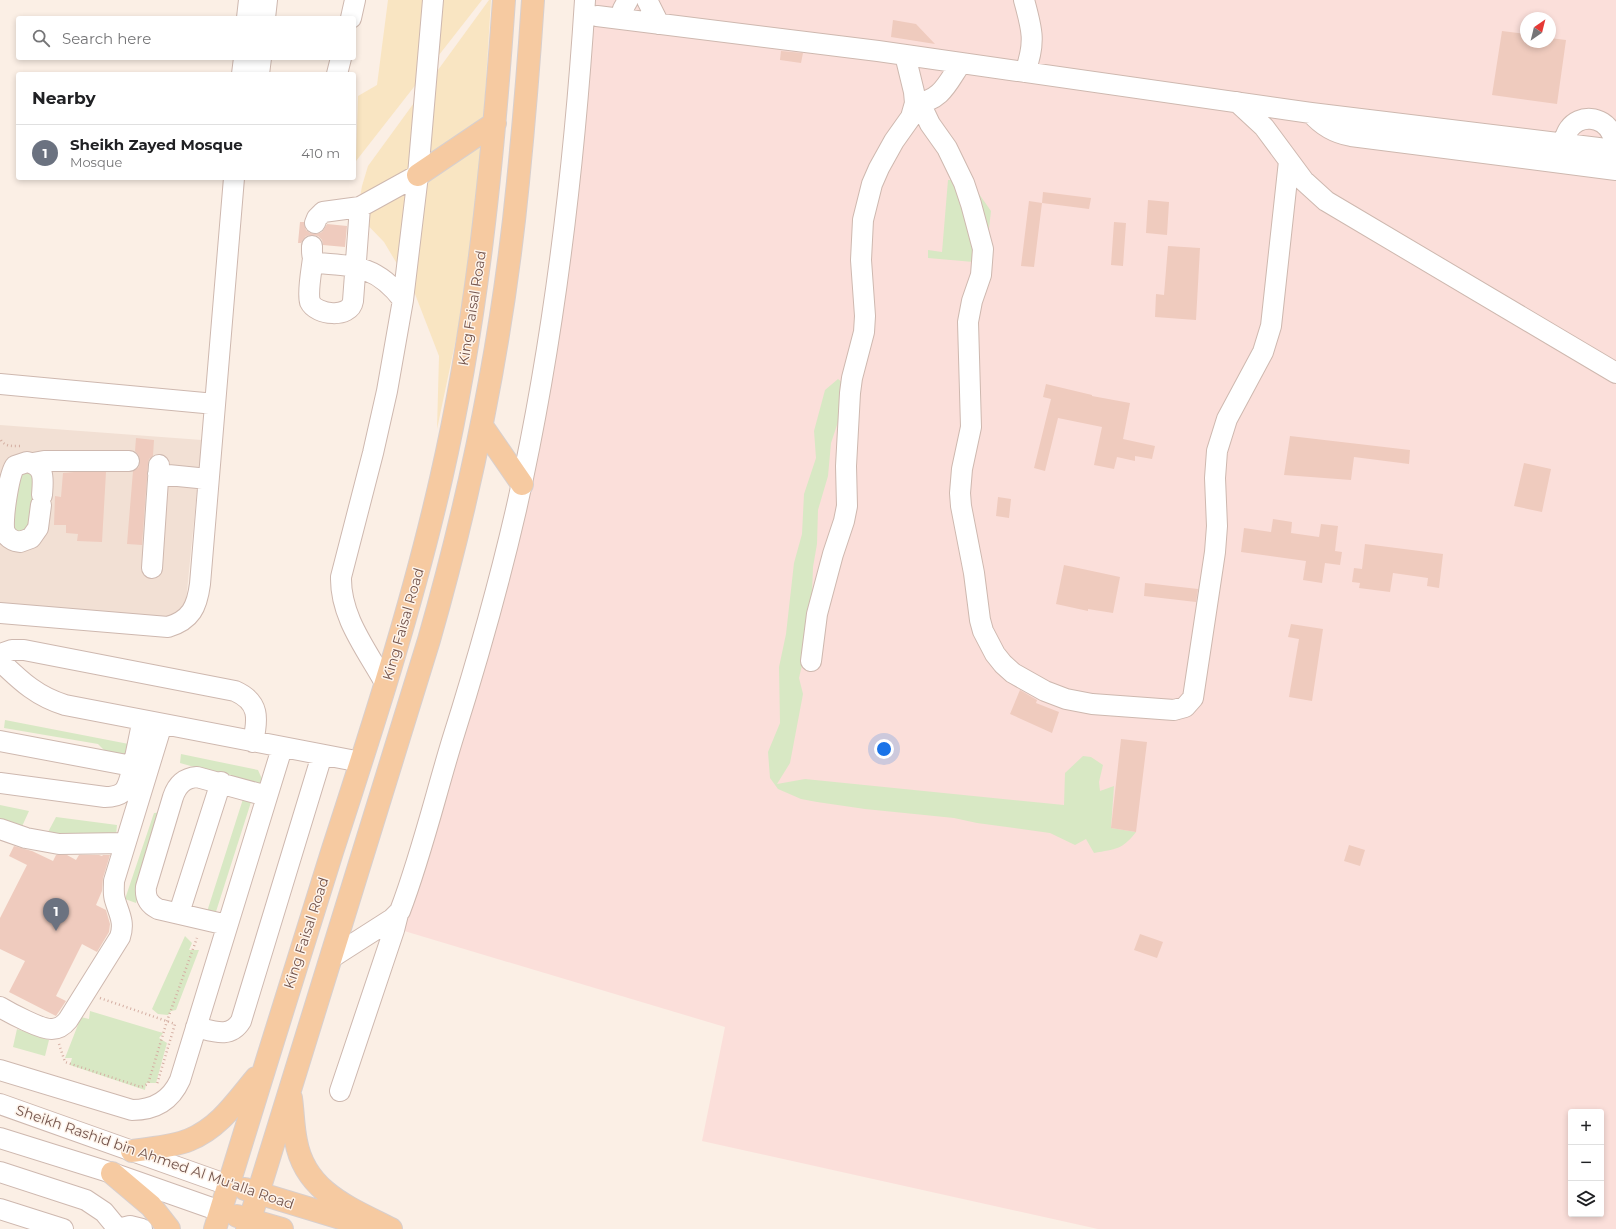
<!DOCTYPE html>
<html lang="en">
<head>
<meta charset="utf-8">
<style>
  body { margin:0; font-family:Montserrat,sans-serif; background:#f2f2f2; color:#202124 }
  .controls { position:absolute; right:12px; bottom:12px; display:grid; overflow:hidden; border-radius:4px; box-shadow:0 2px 6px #0003 }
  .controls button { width:36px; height:36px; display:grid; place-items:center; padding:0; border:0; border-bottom:1px solid #e0e0e0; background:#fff; color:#202124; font:20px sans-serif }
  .compass { position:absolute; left:1520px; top:12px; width:36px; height:36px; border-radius:50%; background:#fff; box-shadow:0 2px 6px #0003; rotate:35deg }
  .you { position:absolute; left:884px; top:749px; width:14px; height:14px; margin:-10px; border:3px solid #fff; border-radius:50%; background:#1a73e8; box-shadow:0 0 0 6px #1a73e833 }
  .badge { display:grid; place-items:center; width:26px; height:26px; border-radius:50%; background:#d93025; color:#fff; font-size:13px; font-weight:700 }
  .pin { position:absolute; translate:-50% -33px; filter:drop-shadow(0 1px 2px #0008) }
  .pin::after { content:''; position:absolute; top:21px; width:14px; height:12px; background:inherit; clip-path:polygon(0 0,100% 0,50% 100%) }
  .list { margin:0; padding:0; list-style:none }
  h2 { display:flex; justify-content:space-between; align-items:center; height:52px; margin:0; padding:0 16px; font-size:17px }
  h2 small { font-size:13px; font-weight:400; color:#757577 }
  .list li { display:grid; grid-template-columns:26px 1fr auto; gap:12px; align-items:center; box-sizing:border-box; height:56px; padding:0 16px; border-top:1px solid #e0e0e0 }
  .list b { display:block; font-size:15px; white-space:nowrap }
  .list p { margin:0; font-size:13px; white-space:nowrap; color:#757577 }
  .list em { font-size:13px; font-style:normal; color:#757577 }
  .icon { flex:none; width:22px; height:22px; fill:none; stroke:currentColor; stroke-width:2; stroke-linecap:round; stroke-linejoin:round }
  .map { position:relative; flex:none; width:1616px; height:1229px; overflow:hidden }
  .search { position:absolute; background:#fff; box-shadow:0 2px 6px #0003; left:16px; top:16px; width:340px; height:44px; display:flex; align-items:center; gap:10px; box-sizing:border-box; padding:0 14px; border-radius:4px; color:#757577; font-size:15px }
  .panel { position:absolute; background:#fff; box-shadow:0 2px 6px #0003; left:16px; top:72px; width:340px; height:108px; border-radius:4px }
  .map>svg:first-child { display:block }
  .residential { fill:#f2e0d4 }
  .commercial { fill:#fbdfda; fill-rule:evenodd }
  .green { fill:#d8e8c4 }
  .sand { fill:#f9e5c2 }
  .building { fill:#efcbbe }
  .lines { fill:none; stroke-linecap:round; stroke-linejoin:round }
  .minor-casing { stroke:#ceb8af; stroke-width:22 }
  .major-casing { stroke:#d8cfcd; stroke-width:24 }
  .path { stroke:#d4aea2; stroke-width:2.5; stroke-dasharray:1 3; stroke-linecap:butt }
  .minor { stroke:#fff; stroke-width:20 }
  .major { stroke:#f6caa1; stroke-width:22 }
  .labels { text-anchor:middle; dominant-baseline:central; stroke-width:3; stroke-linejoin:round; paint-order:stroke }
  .street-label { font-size:14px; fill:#73544c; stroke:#fef4eb }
</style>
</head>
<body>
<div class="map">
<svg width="1616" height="1229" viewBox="0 0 1616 1229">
  <rect width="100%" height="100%" fill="#fbefe5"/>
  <path class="residential" d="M0,425L202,440L186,601L180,612L167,622L0,609Z"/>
  <path class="commercial" d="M582,0H1616V1229H1098L702,1141L725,1027L391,927L543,393ZM1526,18H1550V42H1526ZM1571,1112H1601V1214H1571Z"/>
  <path class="green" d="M948,180H954L972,184L991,211L985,263L928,258V250L942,252Z
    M838,379L844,384L845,401L831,443L828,476L818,510L817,544L813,567L812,594L807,644L799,678L803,694L790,763L777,784L805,779L1064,805L1065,773L1083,756L1091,757L1103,765L1099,782L1100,791L1114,786L1111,828L1136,832C1122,850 1116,849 1094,853L1086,839L1075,845L1050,833L977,823L954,818L865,809L817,802L801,799L778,789L770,778L768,752L780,723L779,667L786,634L794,563L802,534L804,494L816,458L814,431L825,390Z
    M34,471L32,527L20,537L9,523L16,474Z
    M5,720L139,746L138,758H112L98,744L4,728Z
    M181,754L258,770L262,779L259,785L180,763Z
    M243,799H252L213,921L205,918Z
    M0,805L29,811L19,833L0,824Z
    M166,812L136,903L125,899L154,813Z
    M56,817L117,825L116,835L84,848L47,834Z
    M185,936L192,943L189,950H199L176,1010L171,1011L168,1015L158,1014L152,1009Z
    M90,1011L163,1033L159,1038L167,1043L156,1083H146L145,1090L70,1065L72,1058H65L81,1017L89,1019Z
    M17,1029L49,1040L45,1056L13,1047Z"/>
  <path class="sand" d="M388,0H482L356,161L358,96L377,85Z
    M489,0H491L482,144L463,306L437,429L439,356L415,294L384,242L357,214L362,186L368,166Z"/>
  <path class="building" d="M893,20L916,24L935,44L891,37Z
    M1502,31L1526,34V42H1550V38L1566,40L1557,104L1492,95Z
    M781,51L803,53L801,63L780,60Z
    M1043,192L1091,198L1089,209L1042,203Z
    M1148,200L1169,202L1167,235L1146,233Z
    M1029,201L1042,203L1034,267L1021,266Z
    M300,222H304L306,230L310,233L316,234L322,232L327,224L347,226L345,247L323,245L322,240L318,236L312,235L306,236L301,243H298Z
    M1114,222L1126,223L1123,266L1111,265Z
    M1168,246L1200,248L1196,320L1155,317L1156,294L1164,295Z
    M1046,384L1092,395V396L1130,403L1123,439L1155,446L1152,459L1135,456V461L1117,457L1114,469L1094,465L1102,427L1058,418L1045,471L1034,468L1051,399L1043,397Z
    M1290,436L1410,450L1409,464L1354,457L1351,480L1284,475Z
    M136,438L154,440L153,456L149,459L148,464L142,545L127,544L133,471L139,467L140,461L139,456L135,451Z
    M1524,463L1551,469L1542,512L1514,506Z
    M74,472H106L102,542L77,541L78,534L66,533V525H54L55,496L61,497L63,473Z
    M998,497L1011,499L1009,518L996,516Z
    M1273,519L1292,522L1291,533L1319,537L1321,524L1338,526L1335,551L1342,552L1340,565L1325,563L1322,583L1303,580L1306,561L1241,552L1244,528L1271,532Z
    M1365,544L1443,554L1439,588L1427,586L1428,578L1393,573L1390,592L1359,588L1360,583L1352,582L1354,568L1362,569Z
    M1064,565L1120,577L1113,613L1088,609V611L1056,604Z
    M1145,583L1198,589L1196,602L1144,596Z
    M1291,624L1323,629L1312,701L1289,697L1299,639L1288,637Z
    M1020,690L1037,700L1036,703L1059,712L1052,733L1010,714Z
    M1121,739L1147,742L1136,832L1111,828Z
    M1349,845L1365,850L1360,866L1344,861Z
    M14,846L32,851L53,861L56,855H67L76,860L79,855H99L102,856L103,855H110L103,878L102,891L96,905L106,910L110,924L109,932L97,952L82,944L56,996L66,1001L56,1016L9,992L25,961L0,949V918L27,865L9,856Z
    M1140,934L1163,942L1157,958L1134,950Z"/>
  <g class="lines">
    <g class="minor-casing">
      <path id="minor" d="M647,0L659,24
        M1024,0C1032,29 1036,42 1025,72
        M597,16L878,51L1311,113L1616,150
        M247,18L249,0
        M265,18L267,0
        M351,18L355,0
        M622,19L623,9L628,0
        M242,74L244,58
        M259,74L261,58
        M337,74L341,58
        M1237,102L1264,127L1304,181L1326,201L1616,373
        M915,103C941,102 948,82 961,63
        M920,103L930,124L947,148L964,183L971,204L983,249L981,275L972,301L968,322L971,427L962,469L960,493L961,506L974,573L980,620L983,631L995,654L1003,664L1013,673L1045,691L1066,699L1092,704L1174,710L1185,707L1193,698L1215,552L1217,526L1215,478L1217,451L1227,419L1263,352L1271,326L1289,161
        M1311,113C1322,126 1334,133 1351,136L1616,170
        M1563,143C1565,138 1566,133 1569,129C1580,114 1602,116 1611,132C1614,137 1615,143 1615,150
        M315,223L317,218L323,212L360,207L418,175
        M312,246C312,254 311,259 319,263C357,266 378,267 403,300
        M313,258C312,268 307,292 310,302C316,315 350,319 353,301L360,207
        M0,384L215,404
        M33,463L44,461H129
        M158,474L208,479
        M41,505L38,528L31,538L20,542C14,541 8,539 5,532C1,523 9,475 15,466L27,462C46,466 43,480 42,495
        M152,568L159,465
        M0,613L168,627C191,620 197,607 200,584L234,178
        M0,654L12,650H24L235,691C260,702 258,719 253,742
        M0,661C21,681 36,696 65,705L361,762
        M811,661L817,614L833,554L844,521L847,506L846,466L850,393L852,378L864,332L865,316L861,260L863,220L872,184L879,168L894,141L911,117L915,103L914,92L905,55
        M385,683C367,650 340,617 341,577L373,453L387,391L403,300L418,175L433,0
        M0,741L132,766
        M0,783L105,797C112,797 118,796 123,792C132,784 139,734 143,720
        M0,829L26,838L59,844L125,843
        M179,913L221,782
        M227,925L158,909C148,904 145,897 146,887L173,797C177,785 184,778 197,777L267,796
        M331,958L392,919L400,911C421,856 435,797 452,741C476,665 498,588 516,510C554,342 574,172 585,0
        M0,1007C10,1013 42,1030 52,1029C59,1029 64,1025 68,1020L120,937C125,922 119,914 115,900C113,894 114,888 114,881L162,724
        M196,1027C213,1031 230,1039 241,1021L322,755
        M0,1070L132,1110C155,1110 171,1100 180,1080L282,748
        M340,1091L394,930L398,914
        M0,1104L228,1185
        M0,1138L112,1173L220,1211
        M0,1172L86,1200L104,1212L118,1229
        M0,1209L63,1229
        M118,1229L130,1226L142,1229"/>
    </g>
    <g class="major-casing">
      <path id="major" d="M418,175L495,123
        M482,426L522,484
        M291,1098C293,1112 293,1127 296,1141C305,1192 350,1208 391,1229
        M132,1151C150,1148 172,1147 189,1140C219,1128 236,1102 256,1078
        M112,1173L151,1206L169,1229
        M245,1189L357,1223
        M237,1216L282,1229
        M215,1229C254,1103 292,978 332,852C372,729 412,606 441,479C477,322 493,161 504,0
        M247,1229L429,640C472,490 503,337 518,182C524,122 529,61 533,0"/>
    </g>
    <path class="path" d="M1,440C5,447 13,446 21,446
      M100,998L175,1024L157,1084
      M59,1044L65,1062L141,1087L148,1084L167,1021L197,938"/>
    <use href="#minor" class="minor"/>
    <use href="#major" class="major"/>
  </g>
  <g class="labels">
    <g class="street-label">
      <text transform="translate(472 308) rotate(-81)">King Faisal Road</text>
      <text transform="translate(403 624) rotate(-74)">King Faisal Road</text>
      <text transform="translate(306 933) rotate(-72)">King Faisal Road</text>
      <text transform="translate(155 1157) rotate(19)">Sheikh Rashid bin Ahmed Al Mu'alla Road</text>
    </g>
  </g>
</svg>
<div class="controls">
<button>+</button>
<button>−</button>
<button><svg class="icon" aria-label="layers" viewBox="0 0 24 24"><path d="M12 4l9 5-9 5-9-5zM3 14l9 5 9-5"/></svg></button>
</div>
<svg class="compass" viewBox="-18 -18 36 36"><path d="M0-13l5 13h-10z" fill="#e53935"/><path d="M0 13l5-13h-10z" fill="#757577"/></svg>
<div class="you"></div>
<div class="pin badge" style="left:56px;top:931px;background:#6b7280">1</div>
<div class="search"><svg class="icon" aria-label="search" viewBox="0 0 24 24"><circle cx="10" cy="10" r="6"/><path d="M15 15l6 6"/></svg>Search here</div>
<section class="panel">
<h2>Nearby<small></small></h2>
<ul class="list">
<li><span class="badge" style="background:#6b7280">1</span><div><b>Sheikh Zayed Mosque</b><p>Mosque</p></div><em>410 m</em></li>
</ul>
</section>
</div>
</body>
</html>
